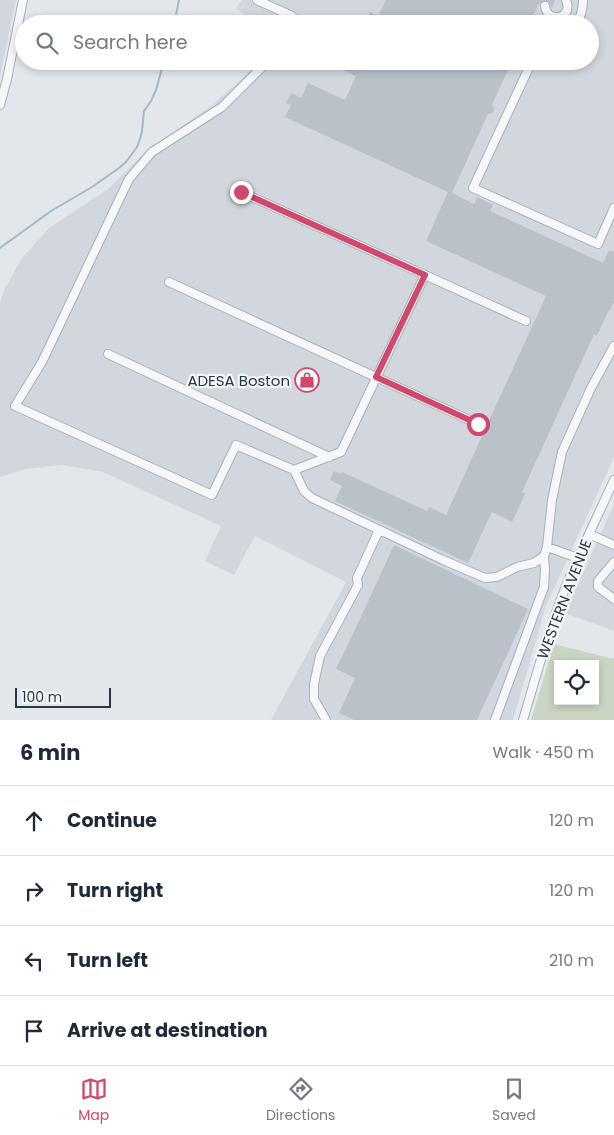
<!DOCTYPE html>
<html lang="en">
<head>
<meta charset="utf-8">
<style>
  body { margin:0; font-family:Poppins,sans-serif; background:#f6f6f7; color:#1f2937 }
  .controls { position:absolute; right:15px; bottom:15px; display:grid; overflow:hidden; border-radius:0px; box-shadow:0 2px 8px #0003 }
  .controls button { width:45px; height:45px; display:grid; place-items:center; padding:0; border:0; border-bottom:1px solid #e0e1e3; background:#fff; color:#1f2937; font:25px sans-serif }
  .scale { position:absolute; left:15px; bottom:12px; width:96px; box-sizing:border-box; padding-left:5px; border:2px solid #2a3744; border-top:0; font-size:14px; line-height:18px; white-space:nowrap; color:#2a3744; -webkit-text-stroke:4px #f3f6f8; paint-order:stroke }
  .stop { position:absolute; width:15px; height:15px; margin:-11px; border:4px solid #d0486e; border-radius:50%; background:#fff }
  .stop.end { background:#d0486e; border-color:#fff; box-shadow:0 1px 5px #0008 }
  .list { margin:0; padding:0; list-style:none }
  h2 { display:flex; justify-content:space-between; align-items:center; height:65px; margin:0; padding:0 20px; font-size:21px }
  h2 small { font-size:16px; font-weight:400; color:#747a83 }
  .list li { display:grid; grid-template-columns:32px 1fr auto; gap:15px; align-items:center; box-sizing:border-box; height:70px; padding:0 20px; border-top:1px solid #e0e1e3 }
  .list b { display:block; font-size:19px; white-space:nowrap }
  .list em { font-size:16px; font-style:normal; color:#747a83 }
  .icon { flex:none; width:28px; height:28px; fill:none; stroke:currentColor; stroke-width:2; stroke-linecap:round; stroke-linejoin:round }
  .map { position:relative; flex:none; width:614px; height:720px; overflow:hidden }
  .search { position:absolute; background:#fff; box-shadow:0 2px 8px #0003; left:15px; right:15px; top:15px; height:55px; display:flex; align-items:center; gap:12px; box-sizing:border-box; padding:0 18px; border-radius:28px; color:#747a83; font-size:19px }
  .sheet { height:345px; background:#fff }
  nav { display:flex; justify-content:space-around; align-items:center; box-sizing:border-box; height:70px; border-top:1px solid #e0e1e3; background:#fff; font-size:14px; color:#747a83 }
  nav a { display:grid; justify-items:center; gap:2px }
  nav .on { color:#d0486e }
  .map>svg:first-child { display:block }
  .built { fill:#d1d7dd }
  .green { fill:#cbd5c4; fill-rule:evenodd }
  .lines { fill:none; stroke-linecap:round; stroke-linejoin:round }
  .stream { stroke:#9ebacb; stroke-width:2 }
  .building { fill:#bac1c9 }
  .minor-casing { stroke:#a8afb6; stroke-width:10 }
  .minor { stroke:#f6f7f9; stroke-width:8 }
  .route { stroke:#d0486e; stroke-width:6 }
  .labels { text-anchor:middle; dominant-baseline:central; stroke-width:4.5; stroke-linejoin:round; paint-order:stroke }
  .poi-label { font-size:15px; fill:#2a3744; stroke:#f3f6f8; text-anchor:end }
  .street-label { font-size:15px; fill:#2a3744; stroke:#f3f6f8 }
</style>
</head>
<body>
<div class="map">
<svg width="614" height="720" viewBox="0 0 614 720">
  <rect width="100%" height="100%" fill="#e3e7eb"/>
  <path class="built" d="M0,0H16L0,76Z
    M242,0H614V457L546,606L513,720H271L346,582L255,536L234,575L205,561L221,526L103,472L62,465L25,469L0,477V303L4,290L22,258L49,228L108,189L146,151L215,103L261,61H590V24H257L236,8Z
    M614,504V631L565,613Z"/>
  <path class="green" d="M554,644L614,659V720H531ZM558,664H595V701H558Z"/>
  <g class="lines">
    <path class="stream" d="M174,24L179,0
      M0,248L51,211L92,187L119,168L126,162L137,147L140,139L142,131L144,111L151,101L156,90L164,61"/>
  </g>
  <path class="building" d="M386,0H555L552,8L549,2L546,1H544L540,4L539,3L530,24H365L370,12L378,16Z
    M348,61H512L492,105L494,108V111L492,113L488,114L452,193L474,204L477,197L493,205L490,211L603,263L609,250L614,252V302L610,310H609L597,336L594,334L522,492L525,494L512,522L492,512L468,563L335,501L342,486L330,480L334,471L341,474L342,472L427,511L429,507L446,515L546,296L426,241L448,192L285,117L291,105L286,103L291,93L301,98L308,83L345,100L356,76L344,71Z
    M394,545L528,609L477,720H354L339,713L355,678L336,669L367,604Z"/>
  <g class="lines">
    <g class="minor-casing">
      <path id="minor" d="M257,0L292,16L288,24
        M545,6C548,25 574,18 566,0
        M576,24C581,17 583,8 583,0
        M268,61L222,107L152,152L129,179L42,362L15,406L212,495L236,445L294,470L304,491L312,498L443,560L485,578L497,577L517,567L534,563L544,556L547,547L578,558
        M532,61L473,188L598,244L614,208
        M0,105L7,79L23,0
        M241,192L425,275L341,452L294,470
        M425,275L526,321
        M169,282L478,424
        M108,354L329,457
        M589,534L614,545
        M547,547L552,500L562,452L591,388L614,346
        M614,562L598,581V587L614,599
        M326,720L314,699V684L320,656L358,585L357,578L379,530
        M495,720L544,587L545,570L544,556
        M523,720C535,680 546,639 561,599C576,559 596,520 614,480"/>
    </g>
    <use href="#minor" class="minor"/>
  </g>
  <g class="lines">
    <path class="route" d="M241,192L425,275L376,377L478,424"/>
  </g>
  <defs>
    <g id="shop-ring" transform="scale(1.25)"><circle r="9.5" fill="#f3f6f8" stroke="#d0486e" stroke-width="1.5"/><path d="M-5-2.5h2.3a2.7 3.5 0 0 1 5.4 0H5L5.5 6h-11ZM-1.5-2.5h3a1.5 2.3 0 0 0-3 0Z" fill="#d0486e"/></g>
  </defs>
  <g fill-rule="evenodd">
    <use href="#shop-ring" x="307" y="380"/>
  </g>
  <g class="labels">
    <g class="poi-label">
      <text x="290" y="380">ADESA Boston</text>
    </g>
    <g class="street-label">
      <text transform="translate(564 599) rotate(-69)">WESTERN AVENUE</text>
    </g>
  </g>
</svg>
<div class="controls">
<button><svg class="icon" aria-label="locate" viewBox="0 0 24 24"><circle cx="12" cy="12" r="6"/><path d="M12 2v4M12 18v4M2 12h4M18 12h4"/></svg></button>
</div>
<div class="scale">100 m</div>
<div class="stop" style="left:478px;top:424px"></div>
<div class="stop end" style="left:241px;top:192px"></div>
<div class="search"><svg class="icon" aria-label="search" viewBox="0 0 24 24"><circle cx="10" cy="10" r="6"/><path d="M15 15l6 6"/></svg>Search here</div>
</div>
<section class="sheet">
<h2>6 min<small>Walk · 450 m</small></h2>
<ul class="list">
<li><svg class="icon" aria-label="ahead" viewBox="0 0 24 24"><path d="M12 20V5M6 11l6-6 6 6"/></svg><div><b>Continue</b></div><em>120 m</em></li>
<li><svg class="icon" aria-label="right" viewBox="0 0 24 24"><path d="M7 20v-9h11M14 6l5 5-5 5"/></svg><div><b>Turn right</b></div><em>120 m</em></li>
<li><svg class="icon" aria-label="left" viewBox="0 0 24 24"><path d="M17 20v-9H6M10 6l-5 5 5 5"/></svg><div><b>Turn left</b></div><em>210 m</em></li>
<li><svg class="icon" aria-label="arrive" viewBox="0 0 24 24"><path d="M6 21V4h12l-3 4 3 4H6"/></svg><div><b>Arrive at destination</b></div></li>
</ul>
</section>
<nav>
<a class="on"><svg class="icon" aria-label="map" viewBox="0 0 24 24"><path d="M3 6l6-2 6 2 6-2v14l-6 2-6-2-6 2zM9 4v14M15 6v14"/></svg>Map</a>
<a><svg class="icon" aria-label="directions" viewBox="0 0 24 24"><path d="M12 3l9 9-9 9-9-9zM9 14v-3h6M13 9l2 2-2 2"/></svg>Directions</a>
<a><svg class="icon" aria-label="saved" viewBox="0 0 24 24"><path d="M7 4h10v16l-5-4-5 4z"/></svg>Saved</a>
</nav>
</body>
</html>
